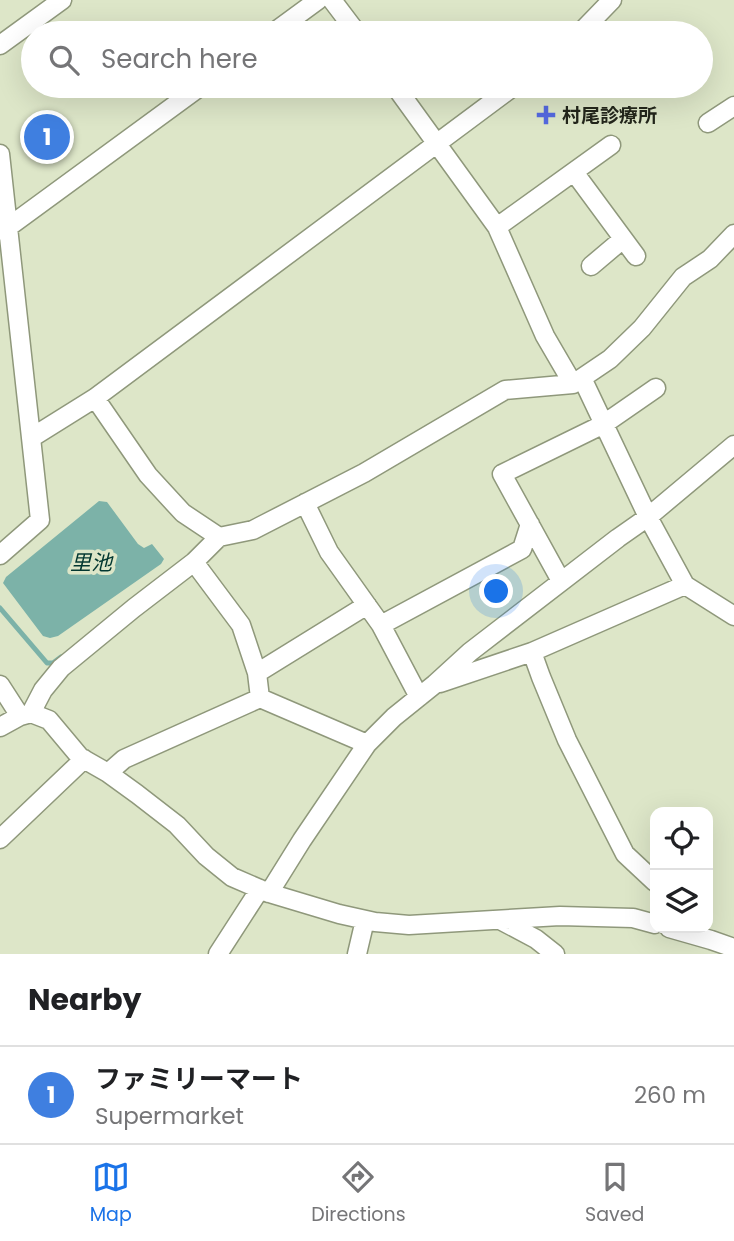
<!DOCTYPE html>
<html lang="en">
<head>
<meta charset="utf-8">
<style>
  body { margin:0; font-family:Poppins,"Noto Sans JP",sans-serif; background:#f6f6f6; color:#202124 }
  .controls { position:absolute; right:21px; bottom:21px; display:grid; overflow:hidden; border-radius:14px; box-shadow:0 7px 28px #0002 }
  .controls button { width:63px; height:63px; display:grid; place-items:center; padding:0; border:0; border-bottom:2px solid #e0e0e0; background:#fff; color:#202124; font:35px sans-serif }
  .you { position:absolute; left:497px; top:592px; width:24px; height:24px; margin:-18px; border:5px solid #fff; border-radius:50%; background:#1a73e8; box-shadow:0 0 0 10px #1a73e833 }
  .badge { display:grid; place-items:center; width:46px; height:46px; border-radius:50%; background:#1a73e8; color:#fff; font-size:23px; font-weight:700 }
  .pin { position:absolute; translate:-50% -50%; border:4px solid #fff; box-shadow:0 2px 7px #0006 }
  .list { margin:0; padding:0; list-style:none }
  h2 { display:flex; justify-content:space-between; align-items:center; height:91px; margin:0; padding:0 28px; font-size:30px }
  h2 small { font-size:23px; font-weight:400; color:#757577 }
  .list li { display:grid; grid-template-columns:46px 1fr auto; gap:21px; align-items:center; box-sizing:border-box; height:98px; padding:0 28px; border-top:2px solid #e0e0e0 }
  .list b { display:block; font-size:26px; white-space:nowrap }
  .list p { margin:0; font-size:23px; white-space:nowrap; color:#757577 }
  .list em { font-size:23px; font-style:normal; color:#757577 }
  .icon { flex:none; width:38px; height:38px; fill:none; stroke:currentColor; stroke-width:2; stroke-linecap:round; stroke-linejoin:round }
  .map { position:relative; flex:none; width:734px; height:954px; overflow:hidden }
  .search { position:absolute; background:#fff; box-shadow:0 7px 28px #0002; left:21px; right:21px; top:21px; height:77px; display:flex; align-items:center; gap:18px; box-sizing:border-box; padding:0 24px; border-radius:38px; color:#757577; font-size:26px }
  .sheet { height:189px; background:#fff }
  nav { display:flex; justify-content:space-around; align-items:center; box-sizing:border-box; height:98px; border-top:2px solid #e0e0e0; background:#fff; font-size:19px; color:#757577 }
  nav a { display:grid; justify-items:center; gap:4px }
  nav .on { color:#1a73e8 }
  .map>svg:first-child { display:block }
  .water { fill:#7cb2a8 }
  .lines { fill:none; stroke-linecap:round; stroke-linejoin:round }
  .stream { stroke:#7cb2a8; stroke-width:5 }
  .minor-casing { stroke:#8f987b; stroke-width:21 }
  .minor { stroke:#fff; stroke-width:18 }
  .poi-dot { fill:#5469df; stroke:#dde6c8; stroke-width:2.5 }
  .labels { text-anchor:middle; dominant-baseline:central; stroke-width:7; stroke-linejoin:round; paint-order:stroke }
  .poi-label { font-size:19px; font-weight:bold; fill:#23261b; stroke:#dde6c8; text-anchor:start }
  .water-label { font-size:21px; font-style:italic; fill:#023730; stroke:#dde6c8 }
</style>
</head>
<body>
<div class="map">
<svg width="734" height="954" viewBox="0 0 734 954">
  <rect width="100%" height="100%" fill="#dde6c8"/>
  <path class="water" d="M99,501L107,502L138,544L144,548L152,544L164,559L161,564L58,636L50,638L43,636L3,583L6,577Z"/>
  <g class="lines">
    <path class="stream" d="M0,608L47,663H53L61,657"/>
    <g class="minor-casing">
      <path id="minor" d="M332,0L357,33
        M273,33L318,0
        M580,33L612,0
        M0,45L62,0
        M395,86L497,227L545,336L573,384
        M708,123L734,106
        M0,154L40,520L0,555
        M574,172L636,256
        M497,227L611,145
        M3,231L201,86
        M591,266L623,239
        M582,378L648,517L685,585
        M95,398L148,475L183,513L219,537
        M31,438L95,398L514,86
        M305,503L329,552L381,625L419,697
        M194,562L241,625L257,673L260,698L367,744
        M561,581L502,474L604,424L656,388
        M381,625L522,549L530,524
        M532,652L541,677L567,740L625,854L655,882
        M257,673L367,605
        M440,683L532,652L685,585L734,616
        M0,685L20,716
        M31,713L43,690L61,668L134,608L194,562L219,537L253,530L364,473L505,390L573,384L610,359L642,328L683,277L710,259L734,234
        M0,727L20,716L31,713L49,720L80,757L108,773L137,794L177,825L206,856L232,877L269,893L339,914L375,922L409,925L560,916L633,918L655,924
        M108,773L124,759L260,698
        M0,839L84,759
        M269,893L302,840L367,744L394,717L435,684L470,652L618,538L648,517L734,445
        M502,921L536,939L555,954
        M669,928L711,940L734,948
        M218,954L260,889
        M357,954L365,920"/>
    </g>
    <use href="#minor" class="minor"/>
  </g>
  <path class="poi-dot" d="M542.5 104.5h7v7h7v7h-7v7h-7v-7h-7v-7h7z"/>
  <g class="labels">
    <g class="poi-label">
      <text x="562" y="115">村尾診療所</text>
    </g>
    <g class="water-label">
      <text x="91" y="562">里池</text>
    </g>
  </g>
</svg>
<div class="controls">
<button><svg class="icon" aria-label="locate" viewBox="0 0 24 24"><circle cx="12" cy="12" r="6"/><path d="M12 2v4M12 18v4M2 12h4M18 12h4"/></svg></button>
<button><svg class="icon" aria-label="layers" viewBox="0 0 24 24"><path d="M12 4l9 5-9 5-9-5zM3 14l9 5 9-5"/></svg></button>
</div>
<div class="you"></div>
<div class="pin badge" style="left:47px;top:137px;background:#3f7fe0">1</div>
<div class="search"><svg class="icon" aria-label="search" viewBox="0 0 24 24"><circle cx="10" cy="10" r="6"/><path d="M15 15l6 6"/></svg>Search here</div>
</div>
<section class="sheet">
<h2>Nearby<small></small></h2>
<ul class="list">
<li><span class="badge" style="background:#3f7fe0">1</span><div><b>ファミリーマート</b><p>Supermarket</p></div><em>260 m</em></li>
</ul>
</section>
<nav>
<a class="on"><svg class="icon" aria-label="map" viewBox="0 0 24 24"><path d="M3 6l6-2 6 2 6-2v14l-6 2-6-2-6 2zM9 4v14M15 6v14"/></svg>Map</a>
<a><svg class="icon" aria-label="directions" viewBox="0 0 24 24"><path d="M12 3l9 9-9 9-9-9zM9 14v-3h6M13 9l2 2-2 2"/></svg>Directions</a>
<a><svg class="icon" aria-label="saved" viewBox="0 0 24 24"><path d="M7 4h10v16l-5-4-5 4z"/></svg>Saved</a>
</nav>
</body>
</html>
